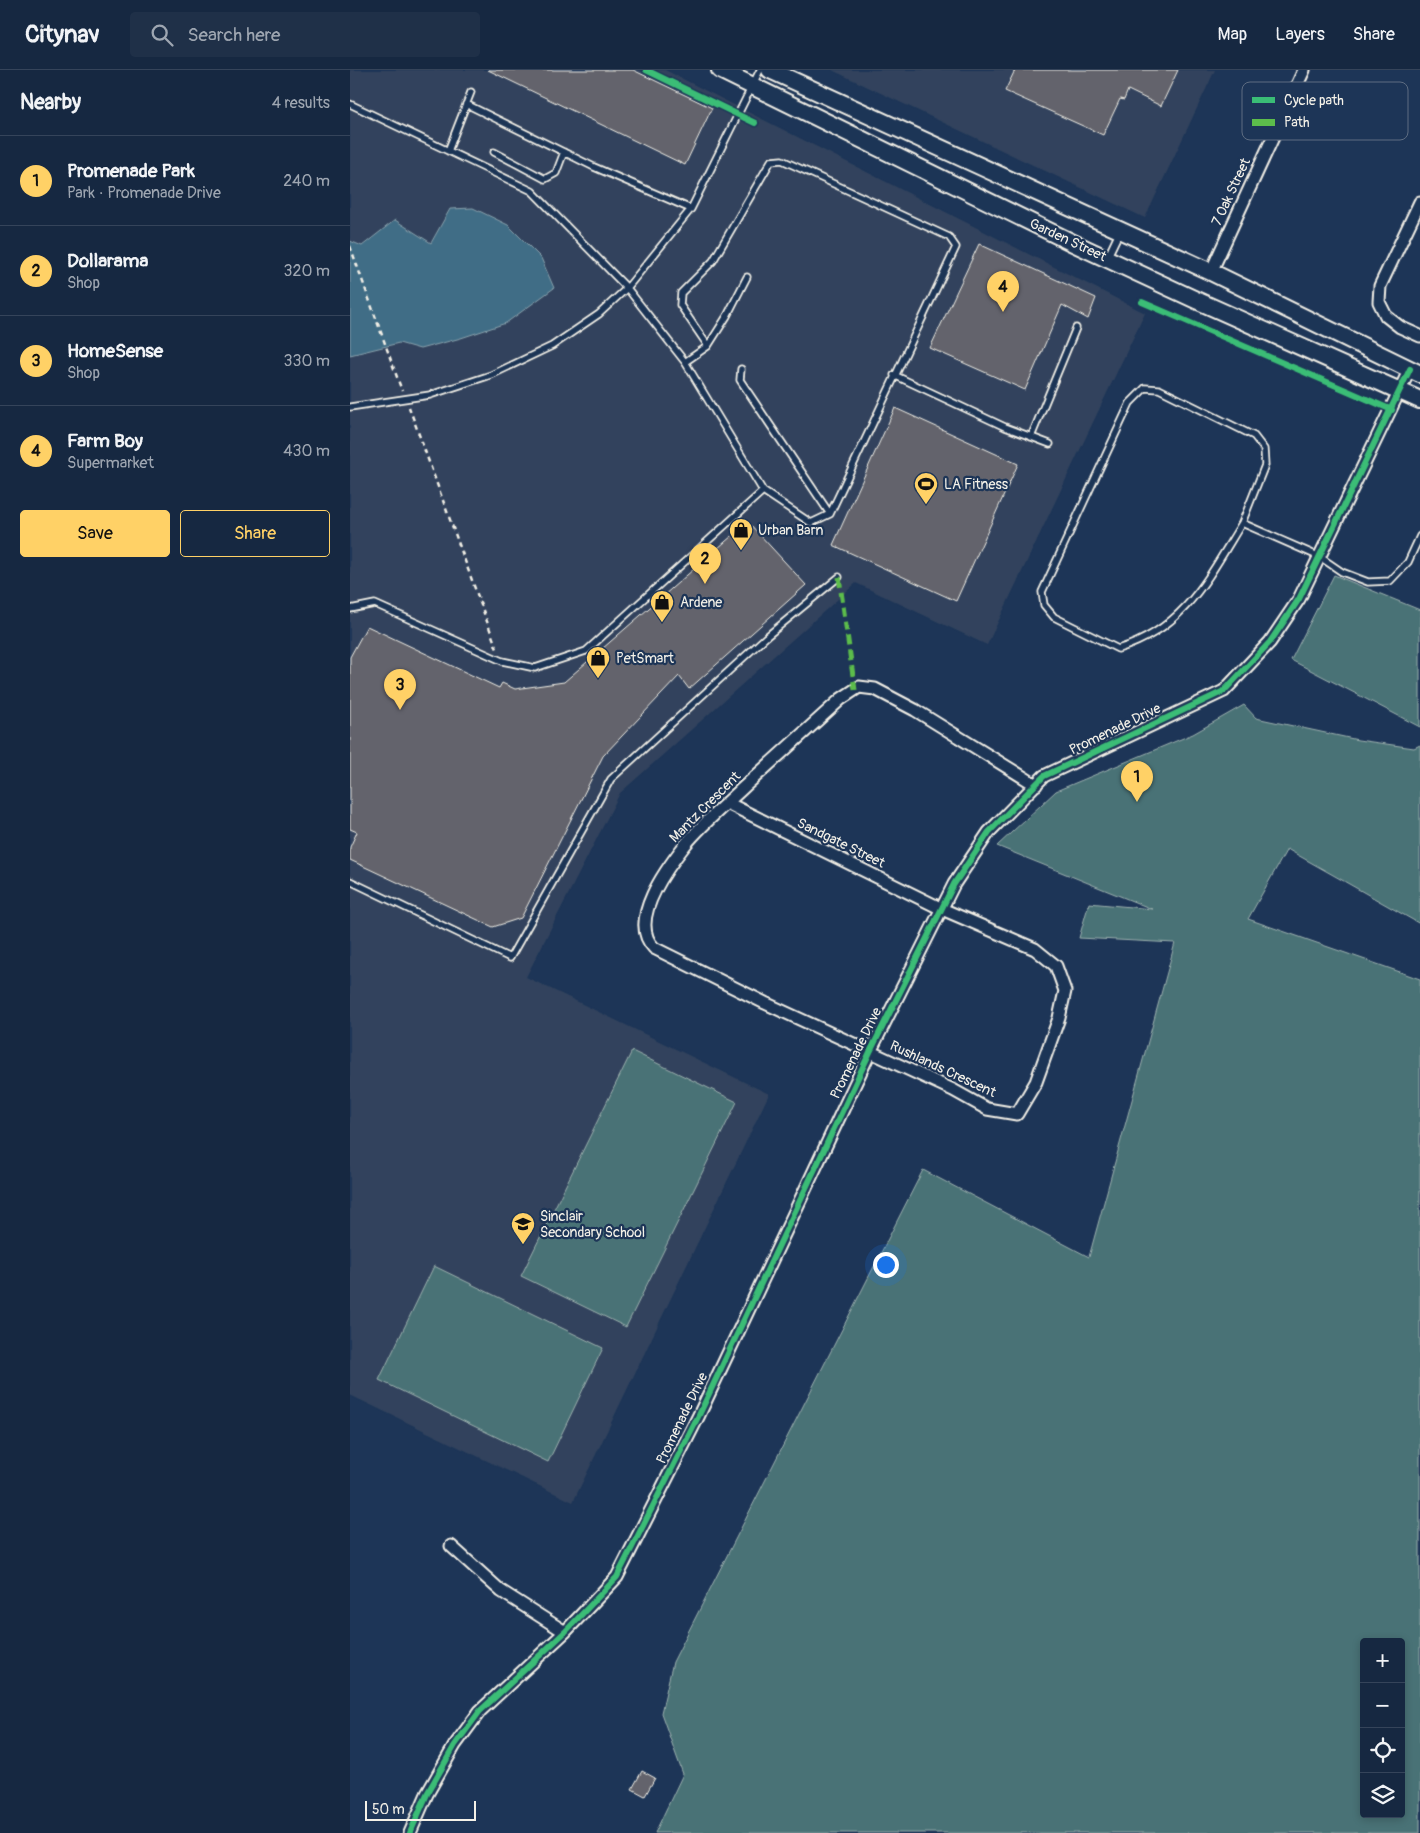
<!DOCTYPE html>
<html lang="en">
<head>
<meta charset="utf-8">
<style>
  body { margin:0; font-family:Pangolin,sans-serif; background:#1f3048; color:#f1f3f6 }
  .controls { position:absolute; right:15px; bottom:15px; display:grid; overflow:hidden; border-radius:5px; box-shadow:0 2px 8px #0003 }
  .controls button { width:45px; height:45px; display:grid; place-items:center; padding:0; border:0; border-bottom:1px solid #35445a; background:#162841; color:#f1f3f6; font:25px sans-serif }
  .scale { position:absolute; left:15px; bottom:12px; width:111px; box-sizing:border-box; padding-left:5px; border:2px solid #f4f1e8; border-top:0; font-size:14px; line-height:18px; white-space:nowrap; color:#f4f1e8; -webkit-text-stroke:4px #1d3557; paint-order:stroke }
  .you { position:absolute; left:535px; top:1194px; width:18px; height:18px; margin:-12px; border:4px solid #fff; border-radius:50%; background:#1a73e8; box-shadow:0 0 0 8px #1a73e833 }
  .badge { display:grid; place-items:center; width:32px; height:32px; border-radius:50%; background:#ffd166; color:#111; font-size:16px; font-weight:700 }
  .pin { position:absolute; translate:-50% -41px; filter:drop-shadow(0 1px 2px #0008) }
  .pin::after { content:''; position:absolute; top:26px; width:18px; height:15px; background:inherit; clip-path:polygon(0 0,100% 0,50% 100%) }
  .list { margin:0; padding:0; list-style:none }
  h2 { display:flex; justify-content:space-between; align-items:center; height:65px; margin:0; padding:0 20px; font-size:21px }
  h2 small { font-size:16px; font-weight:400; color:#9ea6b1 }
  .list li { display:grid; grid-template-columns:32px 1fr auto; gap:15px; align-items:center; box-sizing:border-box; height:90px; padding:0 20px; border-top:1px solid #35445a }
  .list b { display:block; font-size:19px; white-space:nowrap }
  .list p { margin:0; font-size:16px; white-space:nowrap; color:#9ea6b1 }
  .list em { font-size:16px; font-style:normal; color:#9ea6b1 }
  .actions { display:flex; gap:10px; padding:15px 20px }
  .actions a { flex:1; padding:11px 0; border:1px solid #ffd166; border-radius:5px; text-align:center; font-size:18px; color:#ffd166 }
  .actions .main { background:#ffd166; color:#111 }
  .icon { flex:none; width:28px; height:28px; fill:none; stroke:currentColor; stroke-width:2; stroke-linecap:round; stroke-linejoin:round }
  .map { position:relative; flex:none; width:1070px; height:1763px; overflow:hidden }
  header { display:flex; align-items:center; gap:30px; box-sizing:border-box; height:70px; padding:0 25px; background:#162841; border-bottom:1px solid #35445a }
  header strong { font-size:24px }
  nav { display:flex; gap:28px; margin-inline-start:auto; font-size:18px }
  .search { width:350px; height:45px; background:#1f3048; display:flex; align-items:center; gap:12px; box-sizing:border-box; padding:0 18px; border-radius:5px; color:#9ea6b1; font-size:19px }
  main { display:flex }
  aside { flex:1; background:#162841 }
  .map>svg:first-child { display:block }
  .built { fill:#32435d }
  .green { fill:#497276; stroke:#9eb2af; fill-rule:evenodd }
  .water { fill:#416d86; stroke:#89a2ad }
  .building { fill:#63646c; stroke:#f4f1e8 }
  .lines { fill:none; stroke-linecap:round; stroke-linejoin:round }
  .lane-casing { stroke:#f4f1e8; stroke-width:9 }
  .street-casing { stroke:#f4f1e8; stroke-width:15 }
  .secondary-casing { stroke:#f4f1e8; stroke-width:20 }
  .path { stroke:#f4f1e8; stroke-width:2.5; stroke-dasharray:5 4; stroke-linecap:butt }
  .lane { stroke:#1d3557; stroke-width:5.5 }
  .street { stroke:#1d3557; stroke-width:11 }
  .secondary { stroke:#1d3557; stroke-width:16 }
  .quiet { stroke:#5cbc4b; stroke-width:5; stroke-dasharray:10 5; stroke-linecap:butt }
  .cycleway-casing { stroke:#1d3557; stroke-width:9 }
  .cycleway { stroke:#3abd76; stroke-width:6 }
  .labels { text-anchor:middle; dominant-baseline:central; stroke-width:4.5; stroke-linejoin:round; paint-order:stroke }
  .street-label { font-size:14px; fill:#f4f1e8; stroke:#1d3557 }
  .poi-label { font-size:14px; fill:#f4f1e8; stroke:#1d3557; text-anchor:start }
  .key { fill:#1d3557; stroke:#5e6d82; stroke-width:1 }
  .key-label { font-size:14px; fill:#f4f1e8 }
</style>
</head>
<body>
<header>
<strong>Citynav</strong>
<div class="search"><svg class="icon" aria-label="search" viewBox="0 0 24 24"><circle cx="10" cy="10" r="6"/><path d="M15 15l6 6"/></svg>Search here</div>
<nav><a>Map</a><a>Layers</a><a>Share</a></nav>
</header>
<main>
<aside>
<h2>Nearby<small>4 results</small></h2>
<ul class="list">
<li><span class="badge">1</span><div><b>Promenade Park</b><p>Park · Promenade Drive</p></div><em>240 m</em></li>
<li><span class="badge">2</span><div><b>Dollarama</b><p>Shop</p></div><em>320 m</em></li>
<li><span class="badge">3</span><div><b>HomeSense</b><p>Shop</p></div><em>330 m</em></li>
<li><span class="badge">4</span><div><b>Farm Boy</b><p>Supermarket</p></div><em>430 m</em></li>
</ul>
<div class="actions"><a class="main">Save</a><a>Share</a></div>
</aside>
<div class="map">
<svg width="1070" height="1763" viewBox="0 0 1070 1763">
  <rect width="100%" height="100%" fill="#1d3557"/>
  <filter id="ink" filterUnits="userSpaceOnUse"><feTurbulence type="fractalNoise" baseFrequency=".02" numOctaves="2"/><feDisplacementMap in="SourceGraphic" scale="10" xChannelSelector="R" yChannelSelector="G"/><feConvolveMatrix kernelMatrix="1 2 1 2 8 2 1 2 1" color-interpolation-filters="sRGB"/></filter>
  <g filter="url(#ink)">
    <path class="built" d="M0,0H315L795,243L637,575L506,513L270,723L176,907L419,1024L223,1432L0,1325Z
      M482,0H865L795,148Z"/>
    <path class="green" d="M984,505L1070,540V657L941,590Z
      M894,635L906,648L1008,670L1064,678L1070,675V854L937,779L898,849L1070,909V1763H305L333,1704L311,1643L323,1592L573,1100L739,1187L825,873L729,868L739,833L802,839L647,776L706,721L843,664ZM1014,1572H1051V1744H1014Z
      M282,981L387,1032L276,1257L171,1206Z
      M84,1196L253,1278L198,1392L29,1310Z"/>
    <path class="water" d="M123,138L158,155L191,188L204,218L156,253L111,268L70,279L49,273L0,285V171L12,176L45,150L81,173L100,139Z"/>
    <path class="building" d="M138,0H283L362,38L335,95Z
      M665,0H828L811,36L778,20L774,30L770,29L753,65L655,21Z
      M629,174L746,228L738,249L712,235L675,320L580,278Z
      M545,338L668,394L606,531L483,475Z
      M398,452L456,515L339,619L329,606L253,686L171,848L143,857L0,790V777L7,762L0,759V587L17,556L149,618L152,613L165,619L214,612Z
      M292,1701L305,1708L295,1726L282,1719Z"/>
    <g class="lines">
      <g class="lane-casing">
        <path id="lane" d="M0,34L182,121L277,218L335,292L413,421L236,581L185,598L152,591L25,534L0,539
          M116,34L244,97L341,139
          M98,81L121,22
          M144,82L195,109L206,103L214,82
          M757,188L769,163
          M358,276L330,235L331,223L363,191L421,91L432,90L599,167L606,177L480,444L461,453L413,421
          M335,292L358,276L377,246L397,207
          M391,299L390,310L480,444
          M544,305L655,357L700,374
          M0,337L80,325L141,305L202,276L249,244L277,218L341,139L410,0
          M681,367L726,258
          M892,453C858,508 834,559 768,579L704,547L694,535L692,522L780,333L795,318L809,319L904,366L914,379L915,395L892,453L970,487L992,502L1018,512L1040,511L1058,492L1070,466
          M0,811L160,888L261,709L416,567L489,507"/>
      </g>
      <g class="street-casing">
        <path id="street" d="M1070,132L1030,216L1029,232L1036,246L1050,257L1070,266
          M861,202L954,0
          M377,733L592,839L685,879L706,896L715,921L709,948L686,1012L667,1044L637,1039L603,1020L415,933L304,878C277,851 317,798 335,775C352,754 376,734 395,716C427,687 459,658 491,629L509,617L525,619L565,640L686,715
          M101,1476L151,1521L215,1562
          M60,1763L77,1724L105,1675L130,1641L215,1562L267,1507L349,1345L520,982L604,814L639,762L694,706L874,621L920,572L949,529L1060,299"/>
      </g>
      <g class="secondary-casing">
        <path id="secondary" d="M370,0L721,172L846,230L1070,330
          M420,0L861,202L1070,304"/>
      </g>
      <path class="path" d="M0,176L52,321
        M59,337L147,579"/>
      <use href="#lane" class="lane"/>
      <use href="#street" class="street"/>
      <use href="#secondary" class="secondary"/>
      <path class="quiet" d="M489,507L505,620"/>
      <g class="cycleway-casing">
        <path id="cycleway" d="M296,0L405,53
          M792,232L1042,340
          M60,1763L77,1724L105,1675L130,1641L215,1562L267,1507L349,1345L520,982L604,814L639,762L694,706L874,621L920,572L949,529L1060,299"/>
      </g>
      <use href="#cycleway" class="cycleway"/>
    </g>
  </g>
  <defs>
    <g id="stadium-pin" transform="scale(1.25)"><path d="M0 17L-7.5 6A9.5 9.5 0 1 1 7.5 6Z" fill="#ffd166" stroke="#1d3557"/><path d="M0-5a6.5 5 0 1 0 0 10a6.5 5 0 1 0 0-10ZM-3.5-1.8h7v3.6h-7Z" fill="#111"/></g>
    <g id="shop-pin" transform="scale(1.25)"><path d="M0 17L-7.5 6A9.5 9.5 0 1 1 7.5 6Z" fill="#ffd166" stroke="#1d3557"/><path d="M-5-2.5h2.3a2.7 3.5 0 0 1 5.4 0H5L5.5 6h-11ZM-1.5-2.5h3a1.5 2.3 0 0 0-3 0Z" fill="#111"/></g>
    <g id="school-pin" transform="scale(1.25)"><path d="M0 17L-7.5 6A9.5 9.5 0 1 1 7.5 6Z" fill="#ffd166" stroke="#1d3557"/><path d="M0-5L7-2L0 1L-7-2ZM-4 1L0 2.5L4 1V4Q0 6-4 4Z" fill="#111"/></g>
  </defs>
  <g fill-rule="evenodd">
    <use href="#stadium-pin" x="576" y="414"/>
    <use href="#shop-pin" x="391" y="460"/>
    <use href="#shop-pin" x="312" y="532"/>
    <use href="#shop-pin" x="248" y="588"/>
    <use href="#school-pin" x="173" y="1154"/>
  </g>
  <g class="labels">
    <g class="street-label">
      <text transform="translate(881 122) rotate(-65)">7 Oak Street</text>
      <text transform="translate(718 170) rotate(25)">Garden Street</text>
      <text transform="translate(765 659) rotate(-26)">Promenade Drive</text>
      <text transform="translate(355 737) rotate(-45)">Mantz Crescent</text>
      <text transform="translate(491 773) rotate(26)">Sandgate Street</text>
      <text transform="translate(506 983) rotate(-64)">Promenade Drive</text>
      <text transform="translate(593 999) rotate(25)">Rushlands Crescent</text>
      <text transform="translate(332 1348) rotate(-64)">Promenade Drive</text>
    </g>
    <g class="poi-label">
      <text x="594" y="414">LA Fitness</text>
      <text x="408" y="460">Urban Barn</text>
      <text x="330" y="532">Ardene</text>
      <text x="266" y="588">PetSmart</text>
      <text x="190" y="1146">Sinclair<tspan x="190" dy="16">Secondary School</tspan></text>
    </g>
  </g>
  <rect x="892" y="12" width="166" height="58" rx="8" class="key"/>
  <rect x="902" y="27" width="23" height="6" fill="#3abd76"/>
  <rect x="902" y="49" width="23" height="7" fill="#5cbc4b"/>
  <g class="key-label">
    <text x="934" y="35">Cycle path</text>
    <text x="934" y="57">Path</text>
  </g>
</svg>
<div class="controls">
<button>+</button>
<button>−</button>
<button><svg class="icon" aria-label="locate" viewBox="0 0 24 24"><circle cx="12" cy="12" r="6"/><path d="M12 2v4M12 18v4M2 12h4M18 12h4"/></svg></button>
<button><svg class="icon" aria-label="layers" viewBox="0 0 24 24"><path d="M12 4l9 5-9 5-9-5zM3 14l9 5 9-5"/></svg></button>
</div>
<div class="scale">50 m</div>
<div class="you"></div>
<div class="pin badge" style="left:787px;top:732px">1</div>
<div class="pin badge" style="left:355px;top:514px">2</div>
<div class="pin badge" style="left:50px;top:640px">3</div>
<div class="pin badge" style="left:653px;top:242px">4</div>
</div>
</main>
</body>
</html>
